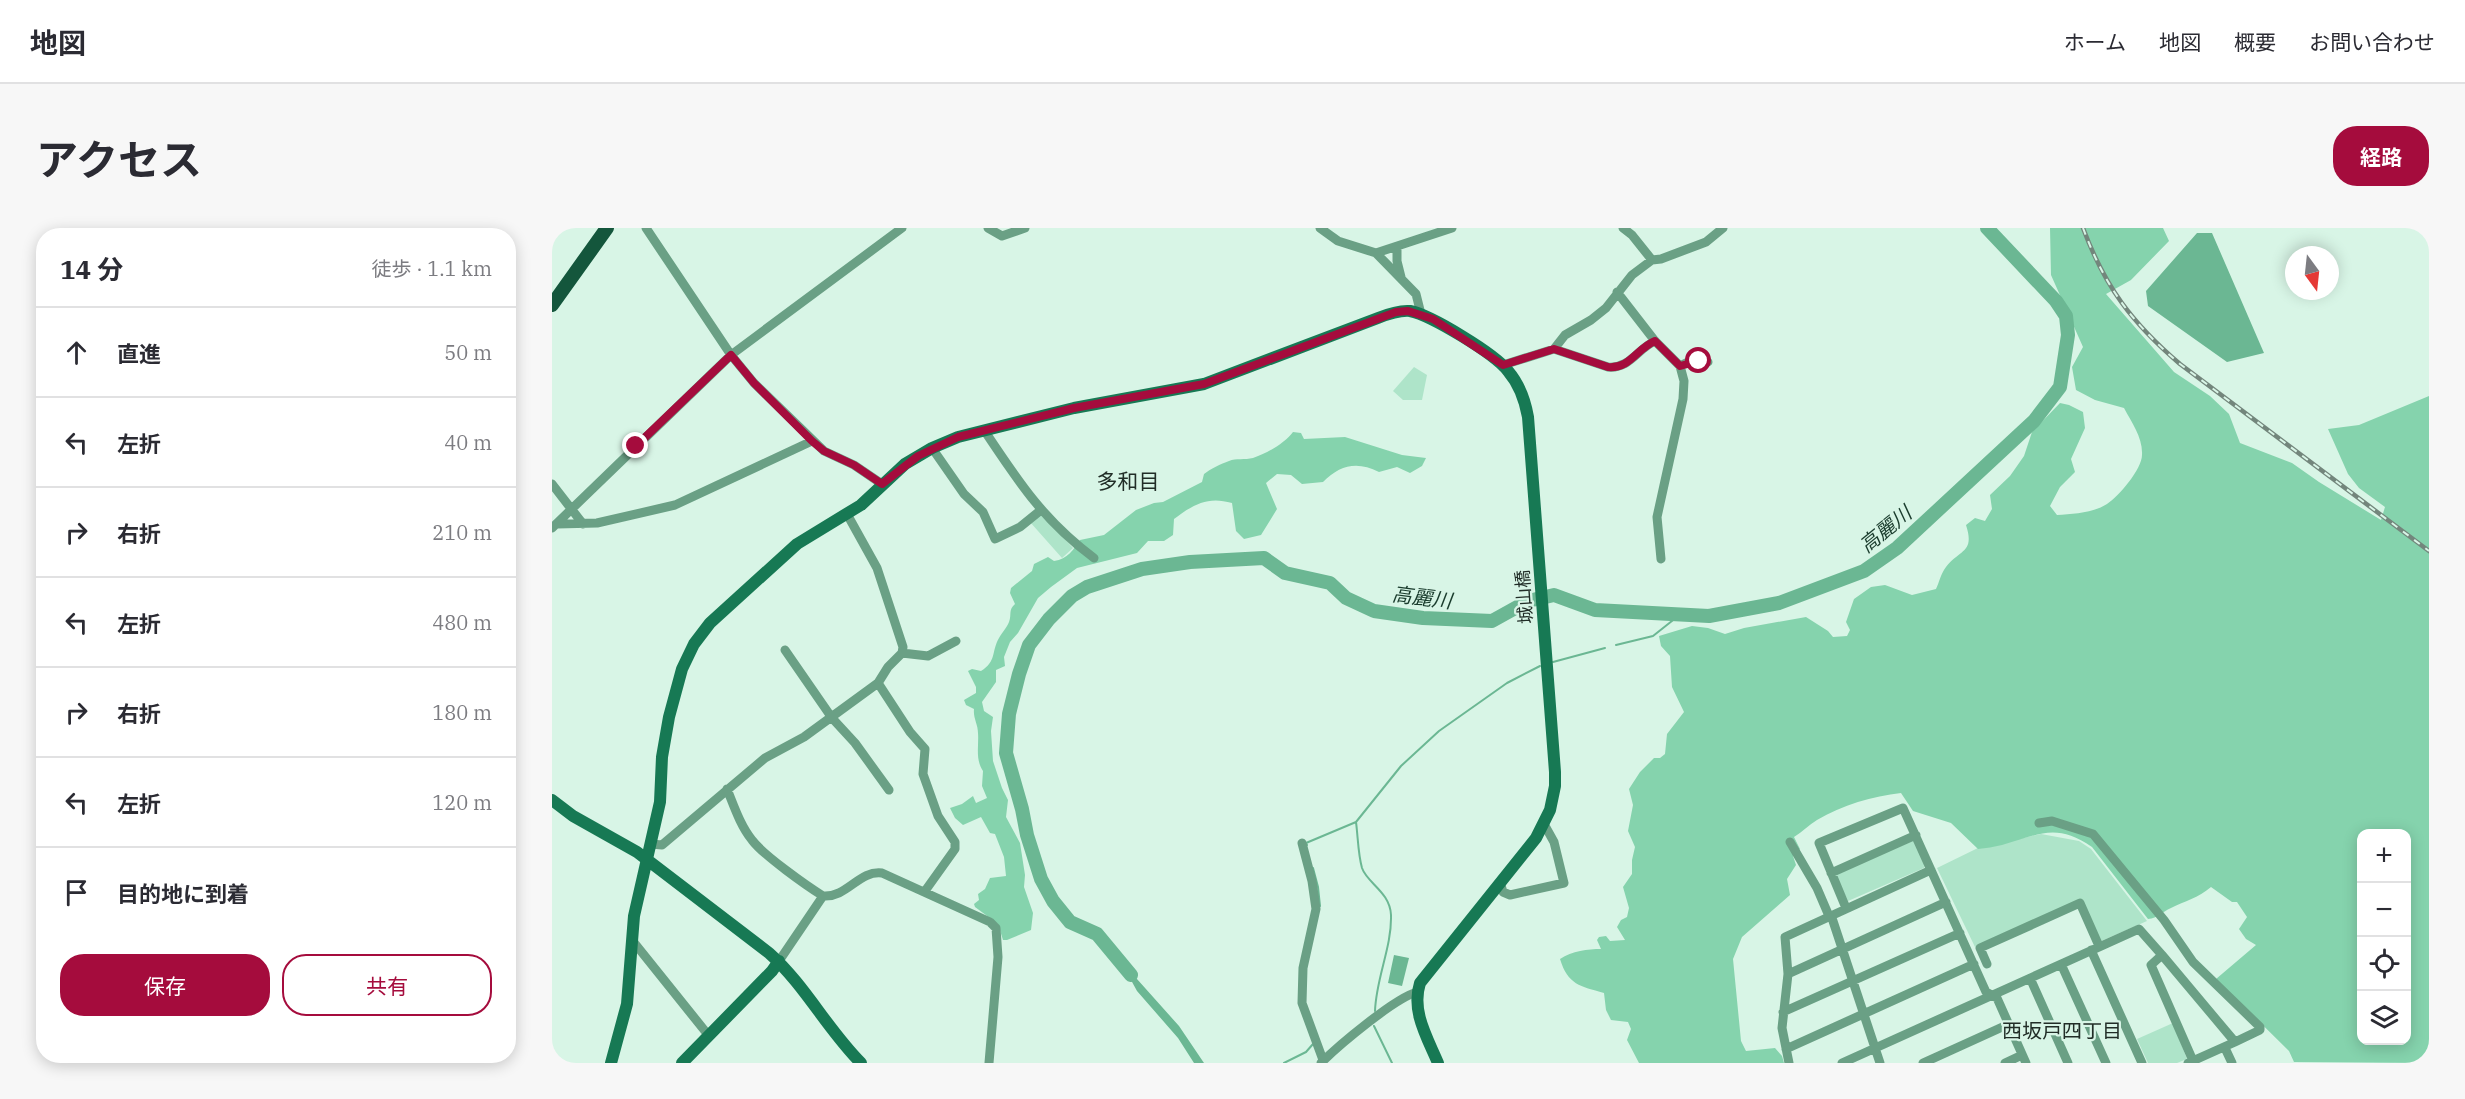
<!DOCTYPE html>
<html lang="ja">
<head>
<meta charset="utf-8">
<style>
  body { margin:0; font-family:"IBM Plex Serif","Noto Sans JP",serif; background:#f7f7f7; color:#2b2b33 }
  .controls { position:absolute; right:18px; bottom:18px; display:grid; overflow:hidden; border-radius:12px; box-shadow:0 3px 15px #0003 }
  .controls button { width:54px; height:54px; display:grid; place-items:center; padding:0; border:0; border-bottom:2px solid #e1e1e2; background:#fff; color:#2b2b33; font:30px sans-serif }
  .compass { position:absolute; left:1733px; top:18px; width:54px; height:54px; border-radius:50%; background:#fff; box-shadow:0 3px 15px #0003; rotate:165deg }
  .stop { position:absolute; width:18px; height:18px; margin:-14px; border:4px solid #a50c3d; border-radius:50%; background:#fff }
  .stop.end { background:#a50c3d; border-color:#fff; box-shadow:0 2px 6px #0008 }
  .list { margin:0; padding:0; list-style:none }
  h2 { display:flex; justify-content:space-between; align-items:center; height:78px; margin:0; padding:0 24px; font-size:26px }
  h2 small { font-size:20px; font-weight:400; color:#7c7c81 }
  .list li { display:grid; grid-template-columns:39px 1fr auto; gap:18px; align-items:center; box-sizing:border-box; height:90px; padding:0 24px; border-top:2px solid #e1e1e2 }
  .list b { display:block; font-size:22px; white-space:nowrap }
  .list em { font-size:20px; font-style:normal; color:#7c7c81 }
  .actions { display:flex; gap:12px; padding:18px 24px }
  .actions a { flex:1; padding:14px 0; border:2px solid #a50c3d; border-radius:24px; text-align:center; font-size:21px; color:#a50c3d }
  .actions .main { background:#a50c3d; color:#fff }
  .icon { flex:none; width:33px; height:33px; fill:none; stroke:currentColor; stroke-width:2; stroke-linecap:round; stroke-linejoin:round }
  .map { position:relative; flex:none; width:1877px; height:835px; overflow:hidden; border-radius:24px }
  header { display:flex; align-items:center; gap:36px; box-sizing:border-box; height:84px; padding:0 30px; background:#fff; border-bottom:2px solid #e1e1e2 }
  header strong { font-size:28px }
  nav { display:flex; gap:33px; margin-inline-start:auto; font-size:21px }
  .intro { display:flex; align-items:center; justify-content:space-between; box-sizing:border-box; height:144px; padding:0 36px }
  h1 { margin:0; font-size:42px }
  .button { padding:15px 27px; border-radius:24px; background:#a50c3d; color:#fff; font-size:21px; font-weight:700 }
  main { display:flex; gap:36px; padding:0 36px }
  aside { flex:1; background:#fff; border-radius:24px; box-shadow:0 3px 15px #0003 }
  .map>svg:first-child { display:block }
  .green { fill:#aee4c9 }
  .forest { fill:#85d3ad; fill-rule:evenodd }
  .water { fill:#6bb793 }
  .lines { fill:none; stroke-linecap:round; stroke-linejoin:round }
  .stream { stroke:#6bb793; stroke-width:2 }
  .river { stroke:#6bb793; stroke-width:14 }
  .street { stroke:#6aa085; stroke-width:9 }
  .secondary { stroke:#177954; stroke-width:12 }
  .primary { stroke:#14563c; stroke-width:14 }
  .rail-casing { stroke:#73867c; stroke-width:4.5 }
  .rail { stroke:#d8f5e6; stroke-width:2; stroke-dasharray:7; stroke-linecap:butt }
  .route { stroke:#a50c3d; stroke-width:8 }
  .labels { text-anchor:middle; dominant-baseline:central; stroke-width:4.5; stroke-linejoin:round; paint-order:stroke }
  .street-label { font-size:18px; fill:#212d27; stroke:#d8f5e6 }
  .water-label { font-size:20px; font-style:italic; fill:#193b2c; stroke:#d8f5e6 }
  .neighbourhood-label { font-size:20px; fill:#212d27; stroke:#d8f5e6 }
  .quarter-label { font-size:21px; fill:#212d27; stroke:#d8f5e6 }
</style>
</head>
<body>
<header>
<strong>地図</strong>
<nav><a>ホーム</a><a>地図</a><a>概要</a><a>お問い合わせ</a></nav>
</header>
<div class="intro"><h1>アクセス</h1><a class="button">経路</a></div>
<main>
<aside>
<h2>14 分<small>徒歩 · 1.1 km</small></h2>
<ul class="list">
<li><svg class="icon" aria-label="ahead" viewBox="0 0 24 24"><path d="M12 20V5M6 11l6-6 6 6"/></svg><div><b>直進</b></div><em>50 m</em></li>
<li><svg class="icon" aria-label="left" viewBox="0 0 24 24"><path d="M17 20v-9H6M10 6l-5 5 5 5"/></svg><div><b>左折</b></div><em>40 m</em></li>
<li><svg class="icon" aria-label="right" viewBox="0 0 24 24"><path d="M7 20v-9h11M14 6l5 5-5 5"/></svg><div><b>右折</b></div><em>210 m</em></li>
<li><svg class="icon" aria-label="left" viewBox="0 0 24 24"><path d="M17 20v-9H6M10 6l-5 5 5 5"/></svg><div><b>左折</b></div><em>480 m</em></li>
<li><svg class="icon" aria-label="right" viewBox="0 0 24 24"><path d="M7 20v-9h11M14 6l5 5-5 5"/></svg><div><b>右折</b></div><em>180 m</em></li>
<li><svg class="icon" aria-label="left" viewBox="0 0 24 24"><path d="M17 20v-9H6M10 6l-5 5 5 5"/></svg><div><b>左折</b></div><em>120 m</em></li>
<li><svg class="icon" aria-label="arrive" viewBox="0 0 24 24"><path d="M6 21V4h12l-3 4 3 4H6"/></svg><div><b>目的地に到着</b></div></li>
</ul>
<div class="actions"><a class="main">保存</a><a>共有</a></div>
</aside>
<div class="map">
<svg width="1877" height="835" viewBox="0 0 1877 835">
  <rect width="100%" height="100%" fill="#d8f5e6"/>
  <path class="green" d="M862,139L875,147L870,172H851L841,163Z
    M489,285L521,320L510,330L478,294Z
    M1489,606L1527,613L1539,621L1595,693L1547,714L1530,671L1423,719L1385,640L1428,619Z
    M1360,613H1362L1373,638L1372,640L1296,673L1284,649L1285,646Z
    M1621,795L1635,831L1625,835H1596L1585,811Z"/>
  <path class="forest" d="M1498,0H1611L1617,13L1579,52L1554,66L1622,144L1658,168L1677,186L1688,215L1740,235L1767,254L1829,292L1833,279L1807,260L1796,246L1776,201L1807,197L1877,168V835L1742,834L1737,823L1664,751L1704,717L1694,711L1687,701L1695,689L1685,674H1680L1659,659C1646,670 1633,673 1619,680C1610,684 1606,690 1596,691L1540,619C1504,594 1486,607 1450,617C1442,619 1434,620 1426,621L1399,595L1361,583L1349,565C1321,568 1290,577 1265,592C1257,597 1250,604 1242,609L1248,621L1241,628L1244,637L1235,651L1238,667L1190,709L1181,731L1189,813L1194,823L1223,820L1230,828L1232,835H1087L1075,812L1079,801L1076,794L1059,792L1054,782L1052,765C1028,758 1016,757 1008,731C1020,723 1036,721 1049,721L1045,712L1047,709L1054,708L1058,713L1073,712L1065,699L1069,692L1075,689L1077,680L1071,659L1080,646V632L1083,619L1076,603L1081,577L1077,561L1088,544L1102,530H1108L1113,526L1115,506L1132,484L1120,459L1118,428L1109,418L1107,408L1140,398L1156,400L1173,406L1192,400L1254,389L1276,403L1281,409L1295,408L1298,402L1294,394L1302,371L1319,359L1333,357L1360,367L1384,361C1387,355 1389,345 1394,339C1408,321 1423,325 1414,297L1423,290L1433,293L1440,281L1438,267L1458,248L1472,228L1480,204L1508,175L1517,177L1531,184L1533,200L1519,231L1523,244L1508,259L1498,278L1505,287C1521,286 1541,285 1555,276C1567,268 1590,241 1590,227C1591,210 1580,195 1572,180L1543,172L1524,162L1520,139L1531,119L1499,47ZM1810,606H1854V812H1810Z
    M741,204L749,205L752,211L793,209L850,227L874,230L870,238L858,245L845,239L827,244C805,233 788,237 771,254L750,256L739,247L725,246L714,255L725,281L709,307L692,311L684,303L680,275C656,268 642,276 622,291L621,307L612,313H596L585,325L525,340L499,359L486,370L466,405L458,414L452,429L453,438L444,442V454L430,474L432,483L441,489L439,503L441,533L450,560L456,572L454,589L468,615L473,647L472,659L481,685L479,702L455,712H451L446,696L423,679L422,676L427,672L426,666L433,661L438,650L454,648L452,629L443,606L438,605L429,589L411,597L403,590L398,580L410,576L421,568L424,575L435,570L430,558L431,543C423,531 427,518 426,505C426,496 421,490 422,481L414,477L412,472L424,465V459L416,443L420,441L429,443C445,433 439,424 447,410C450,405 455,399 457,394C460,386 456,382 463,376L458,365L459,360L480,343L482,336L496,329L502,333C516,331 521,322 528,312L552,307L584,282L602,275L611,274L650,254L652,246C658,241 669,236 677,233C684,230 693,232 701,230C714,226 733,215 741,204Z"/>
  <path class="water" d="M1645,5H1660L1712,125L1675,134L1596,78L1594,63Z
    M842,727L857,730L850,758L836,755Z
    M568,732L627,798L652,835H642L626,810L585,763Z"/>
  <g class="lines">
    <path class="stream" d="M1064,417L1101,408L1130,385
      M1001,434L1053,420
      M804,594C806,609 806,626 810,640C815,655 838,664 839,687C840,719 824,750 823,783
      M755,617L754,615L804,594L849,538L887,503L955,455L988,438
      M761,640L766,659L768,678
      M822,798L840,835
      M732,835L754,824L761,816"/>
    <path class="river" d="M579,747L545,706L518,694L501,673L489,651L475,607L470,581L454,525L457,486L467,446L477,417L497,391L520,368L535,359L590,341L638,334L712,330L733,345L778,355L794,370L822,383L871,390L940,393L976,373L1002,367L1043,382L1157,388L1227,375L1312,343L1345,320L1482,193L1508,159L1516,107L1514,88L1504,73L1435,0"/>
    <path class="street" d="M94,0L179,127L202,155L272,223L302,237L330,256
      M436,0L450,8L473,0
      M768,0L786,13L824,25L900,0
      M1071,0L1080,7L1100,32
      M845,19V33L849,49
      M824,25L864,66L869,86
      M1065,64L1103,113L1128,138L1138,133L1156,134
      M1002,121L1013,107L1039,92L1054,80L1080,47L1100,32L1109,31L1154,14L1171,0
      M951,137L1002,121L1056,139C1078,141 1085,121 1103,113
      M432,202C466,253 491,292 542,330
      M380,220L412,266L431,284L443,311L468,299L489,282
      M0,256L31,296
      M5,296L45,295L123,277L260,213
      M0,300L179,127L350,0
      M1109,331L1105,289L1131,171L1132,153L1128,138
      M233,422L280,490L303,515L337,562
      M350,425L376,428L404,413
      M326,455L358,504L373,521L371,546L386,588L403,614V621L373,663
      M175,561C182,578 188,597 200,612C211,627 255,658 271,668C295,670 307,642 330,645L438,694L444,700L446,729L437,835
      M1487,595L1500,593L1541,606L1612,692L1641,734L1708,799V802L1683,814L1610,727
      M1238,614L1265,660L1277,688
      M750,615L760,653L764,681L751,740L750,775L771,832
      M99,616L110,617L213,530L252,509L326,455L336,439L350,425L351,419L325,340L295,286
      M1279,645L1364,607
      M948,654L951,664L958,667L1012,655L1002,614L992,596
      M1294,680L1267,615L1351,580L1434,764L1445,770L1474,835
      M1279,687L1328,835
      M80,712L157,808
      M1539,722L1590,835
      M227,733L271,668
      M1435,736L1428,720L1528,675L1547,718
      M1509,736L1554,835
      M1236,746L1394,674
      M1478,750L1516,835
      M1231,784L1408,705
      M1673,820L1680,835
      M1234,821L1422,736
      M769,835C787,817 843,770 865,764
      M1237,835L1230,800L1236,746L1233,709L1379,642
      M1290,835L1587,701L1610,727L1599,737L1642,835
      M1371,835L1457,796
      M1453,835L1470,827
      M1636,835L1683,814"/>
    <path class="secondary" d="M0,572L21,588L85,624L217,725C253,757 275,801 309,835
      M59,835L75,776L82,688L108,574L110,529L117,489L130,441L142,416L158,395L245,316L309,277L353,236L380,220L406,209L522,180L652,156L826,90C836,86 847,82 858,83C879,87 943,126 956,143C968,157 973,172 976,189L1003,544V558L998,582L984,610L868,755C859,783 875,809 886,835
      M130,835L220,743L227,733"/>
    <path class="primary" d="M0,77L55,0"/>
    <g class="rail-casing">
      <path id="rail" d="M1531,0C1553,59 1580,95 1628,136L1877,323"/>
    </g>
    <use href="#rail" class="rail"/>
  </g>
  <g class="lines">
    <path class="route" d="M84,218L179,127L202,155L260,213L272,223L302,237L330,256L366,228L406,209L522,180L652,156L844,84L856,83L881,91L951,137L1002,121L1056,139C1078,141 1084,121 1103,113L1128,138L1147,133"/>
  </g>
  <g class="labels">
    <g class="street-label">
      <text transform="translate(972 369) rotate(-94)">城山橋</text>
    </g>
    <g class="water-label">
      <text transform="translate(1333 301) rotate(-39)">高麗川</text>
      <text transform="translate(870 369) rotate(7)">高麗川</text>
    </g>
    <g class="neighbourhood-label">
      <text x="1510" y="802">西坂戸四丁目</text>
    </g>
    <g class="quarter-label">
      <text x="576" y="253">多和目</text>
    </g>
  </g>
</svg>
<div class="controls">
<button>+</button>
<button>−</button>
<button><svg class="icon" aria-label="locate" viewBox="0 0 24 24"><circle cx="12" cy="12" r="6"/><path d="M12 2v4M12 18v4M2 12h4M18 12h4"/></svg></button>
<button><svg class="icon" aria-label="layers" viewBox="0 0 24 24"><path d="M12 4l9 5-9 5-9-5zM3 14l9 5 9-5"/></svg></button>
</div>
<svg class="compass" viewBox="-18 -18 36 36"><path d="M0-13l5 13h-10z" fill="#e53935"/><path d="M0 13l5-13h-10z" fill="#7c7c81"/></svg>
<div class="stop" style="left:1147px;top:133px"></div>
<div class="stop end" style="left:84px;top:218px"></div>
</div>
</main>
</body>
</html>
